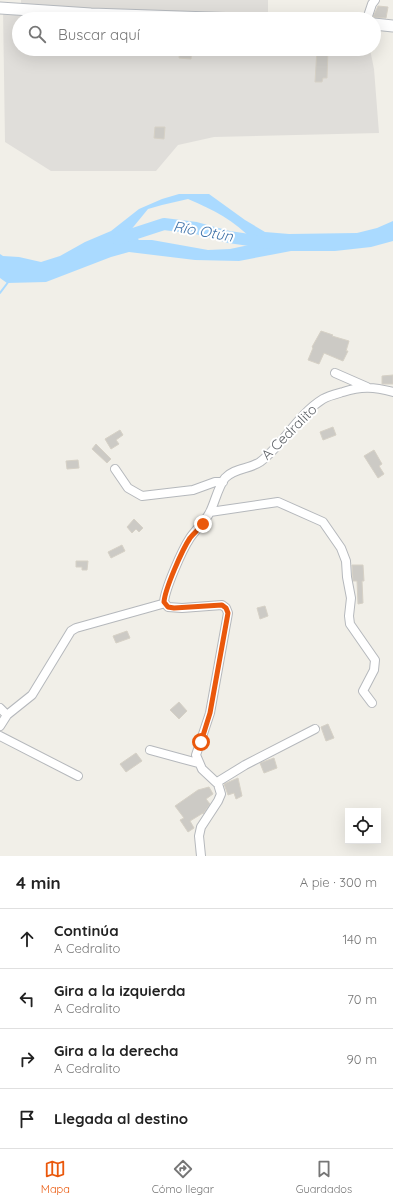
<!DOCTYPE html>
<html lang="es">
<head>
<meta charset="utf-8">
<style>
  body { margin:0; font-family:Quicksand,sans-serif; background:#f2f2f2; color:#222 }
  .controls { position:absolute; right:12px; bottom:12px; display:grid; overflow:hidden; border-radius:0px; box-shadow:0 4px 16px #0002 }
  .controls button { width:36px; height:36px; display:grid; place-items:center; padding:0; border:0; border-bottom:1px solid #e0e0e0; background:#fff; color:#222; font:20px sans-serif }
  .stop { position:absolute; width:12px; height:12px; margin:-9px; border:3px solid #ea580c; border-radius:50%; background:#fff }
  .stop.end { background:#ea580c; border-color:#fff; box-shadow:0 1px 4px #0008 }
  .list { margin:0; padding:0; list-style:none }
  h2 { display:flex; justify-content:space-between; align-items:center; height:52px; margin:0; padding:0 16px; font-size:17px }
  h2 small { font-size:13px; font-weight:400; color:#767676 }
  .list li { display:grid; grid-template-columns:26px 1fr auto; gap:12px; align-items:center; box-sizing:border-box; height:60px; padding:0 16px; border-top:1px solid #e0e0e0 }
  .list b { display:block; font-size:15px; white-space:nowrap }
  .list p { margin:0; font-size:13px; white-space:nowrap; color:#767676 }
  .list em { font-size:13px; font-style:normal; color:#767676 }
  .icon { flex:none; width:22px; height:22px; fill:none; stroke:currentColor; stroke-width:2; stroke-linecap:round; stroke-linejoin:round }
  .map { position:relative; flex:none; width:393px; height:856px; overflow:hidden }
  .search { position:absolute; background:#fff; box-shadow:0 4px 16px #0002; left:12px; right:12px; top:12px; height:44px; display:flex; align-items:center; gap:10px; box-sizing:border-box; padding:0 14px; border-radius:22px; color:#767676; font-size:15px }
  .sheet { height:292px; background:#fff }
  nav { display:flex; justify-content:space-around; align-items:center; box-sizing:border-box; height:56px; border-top:1px solid #e0e0e0; background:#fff; font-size:11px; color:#767676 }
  nav a { display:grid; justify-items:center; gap:2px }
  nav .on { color:#ea580c }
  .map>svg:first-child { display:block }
  .industrial { fill:#e0deda }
  .water { fill:#aadaff; fill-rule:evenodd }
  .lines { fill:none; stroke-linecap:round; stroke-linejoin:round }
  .stream { stroke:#aadaff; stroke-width:2 }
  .river { stroke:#aadaff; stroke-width:12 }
  .building { fill:#cccac5; stroke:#d6d1c6 }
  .street-casing { stroke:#b5b8bc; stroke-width:10 }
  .secondary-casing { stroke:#b6babf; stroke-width:13 }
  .street { stroke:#fff; stroke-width:8 }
  .secondary { stroke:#fff; stroke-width:11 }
  .route { stroke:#ea580c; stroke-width:5 }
  .labels { text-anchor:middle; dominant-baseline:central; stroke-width:4; stroke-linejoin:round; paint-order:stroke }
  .street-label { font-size:14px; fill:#5f6368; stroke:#fff }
  .water-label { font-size:15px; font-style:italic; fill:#4174aa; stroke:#fff }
</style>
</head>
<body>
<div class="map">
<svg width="393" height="856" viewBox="0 0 393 856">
  <rect width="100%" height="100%" fill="#f1efe8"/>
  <path class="industrial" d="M21,0H268V19H19V49H370L374,69L379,133L214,137L178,145L156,171H51L5,142L3,8L21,9Z"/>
  <path class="water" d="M179,194H209L245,220L265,232L289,234L357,233L377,228L393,221V241L371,247L335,251H291L239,261L195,260L129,252L111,257L46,282L7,283L0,278V254L3,256L19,257L41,262L60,256L85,242L111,231L139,209L162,199ZM188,199C213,210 235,220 253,241L249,245L230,249L208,250L152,240H139L130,231L148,209L162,205Z"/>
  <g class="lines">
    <path class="stream" d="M0,293L9,281"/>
    <path class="river" d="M118,239L164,224L196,228L229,237L269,243"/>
  </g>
  <path class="building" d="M378,6L388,7L386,18L373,17Z
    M180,49H192L191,59L179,58Z
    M317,49H328L327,78H323L322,82H315Z
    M155,127H165L164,139L154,138Z
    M321,331L333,335L332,336L349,341L346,351H348L343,361L324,353L319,364L308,360L313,348L312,347Z
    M393,375V384H382V376Z
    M333,427L336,435L323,440L320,432Z
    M120,430L123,435L116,440L119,444L111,449L105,439Z
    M96,444L111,459L107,463L92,449Z
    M374,450L382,464L379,466L384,474L378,478L364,456Z
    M78,460L79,468L67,469L66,461Z
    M134,519L143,528L139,532L136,529L132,533L127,527Z
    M122,545L125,551L111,558L108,552Z
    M76,561H88L87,570H82V567H76Z
    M352,565H363L364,581H362L363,603L358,604L357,581H353Z
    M265,606L268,616L260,619L257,608Z
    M127,631L130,638L116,643L113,636Z
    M179,702L187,711L179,719L170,710Z
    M328,724L334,738L326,741L321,727Z
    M136,753L142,761L126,772L120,764Z
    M274,758L277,768L264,773L260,763Z
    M238,778L242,796L236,799L234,793L228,795L224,784Z
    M209,787L213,794L206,799L210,804L203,814V813L190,821L194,828L188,832L180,820L184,818L175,806L198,790Z"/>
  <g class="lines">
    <g class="street-casing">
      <path id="street" d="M367,19L372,4L375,0
        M335,373L367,387
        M115,469L128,488L142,496L193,490L215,482H223
        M210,512L278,502L323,522L341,548L346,561L347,577L351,598L349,616L350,624L375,660L374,670L363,691L372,703
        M0,708L7,715
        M0,726L7,715L32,695L71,631L76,628L162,604L164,602
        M0,736L78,776
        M150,750L198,763
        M218,784L219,781L245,765L315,729
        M201,856L199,836L201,827L218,801L221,794L218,784L202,769L196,755L210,713L228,613L226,608L222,605L182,608L168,607L164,602C165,589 182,550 190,538C196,529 205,522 210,512C215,502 218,487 225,478C234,468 250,469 260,462C284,444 297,415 323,399C328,396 336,394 343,392C362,386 374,387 393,392"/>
    </g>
    <g class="secondary-casing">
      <path id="secondary" d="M0,8L91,14L240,19
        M374,24L393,26"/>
    </g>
    <use href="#street" class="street"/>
    <use href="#secondary" class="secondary"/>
  </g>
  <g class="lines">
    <path class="route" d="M201,742L210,713L228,613L226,608L222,605L174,608L168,607L164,602C165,589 182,550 190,538C194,533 199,529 203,524"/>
  </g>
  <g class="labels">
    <g class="street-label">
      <text transform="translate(289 432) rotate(-45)">A Cedralito</text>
    </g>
    <g class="water-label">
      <text transform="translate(203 231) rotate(10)">Río Otún</text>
    </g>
  </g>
</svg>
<div class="controls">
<button><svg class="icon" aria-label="locate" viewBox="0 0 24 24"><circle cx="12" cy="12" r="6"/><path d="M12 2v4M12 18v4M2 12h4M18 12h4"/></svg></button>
</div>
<div class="stop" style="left:201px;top:742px"></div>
<div class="stop end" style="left:203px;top:524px"></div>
<div class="search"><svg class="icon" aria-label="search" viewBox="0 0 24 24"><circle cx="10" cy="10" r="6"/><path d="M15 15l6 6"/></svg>Buscar aquí</div>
</div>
<section class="sheet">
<h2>4 min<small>A pie · 300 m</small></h2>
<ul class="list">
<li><svg class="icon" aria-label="ahead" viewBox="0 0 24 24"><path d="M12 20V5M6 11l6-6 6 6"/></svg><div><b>Continúa</b><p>A Cedralito</p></div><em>140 m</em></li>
<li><svg class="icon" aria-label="left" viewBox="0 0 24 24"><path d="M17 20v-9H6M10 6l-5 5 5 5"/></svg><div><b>Gira a la izquierda</b><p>A Cedralito</p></div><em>70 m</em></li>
<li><svg class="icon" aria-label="right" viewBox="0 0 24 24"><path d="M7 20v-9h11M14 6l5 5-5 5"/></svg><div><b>Gira a la derecha</b><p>A Cedralito</p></div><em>90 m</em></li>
<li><svg class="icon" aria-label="arrive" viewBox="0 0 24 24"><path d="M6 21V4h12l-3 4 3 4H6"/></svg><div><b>Llegada al destino</b></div></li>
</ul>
</section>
<nav>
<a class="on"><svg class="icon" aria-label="map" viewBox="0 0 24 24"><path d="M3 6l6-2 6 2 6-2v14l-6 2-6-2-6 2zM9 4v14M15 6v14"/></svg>Mapa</a>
<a><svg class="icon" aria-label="directions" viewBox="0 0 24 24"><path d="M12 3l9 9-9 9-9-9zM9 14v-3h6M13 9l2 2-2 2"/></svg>Cómo llegar</a>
<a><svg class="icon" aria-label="saved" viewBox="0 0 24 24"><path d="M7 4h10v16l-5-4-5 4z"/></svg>Guardados</a>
</nav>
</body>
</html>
